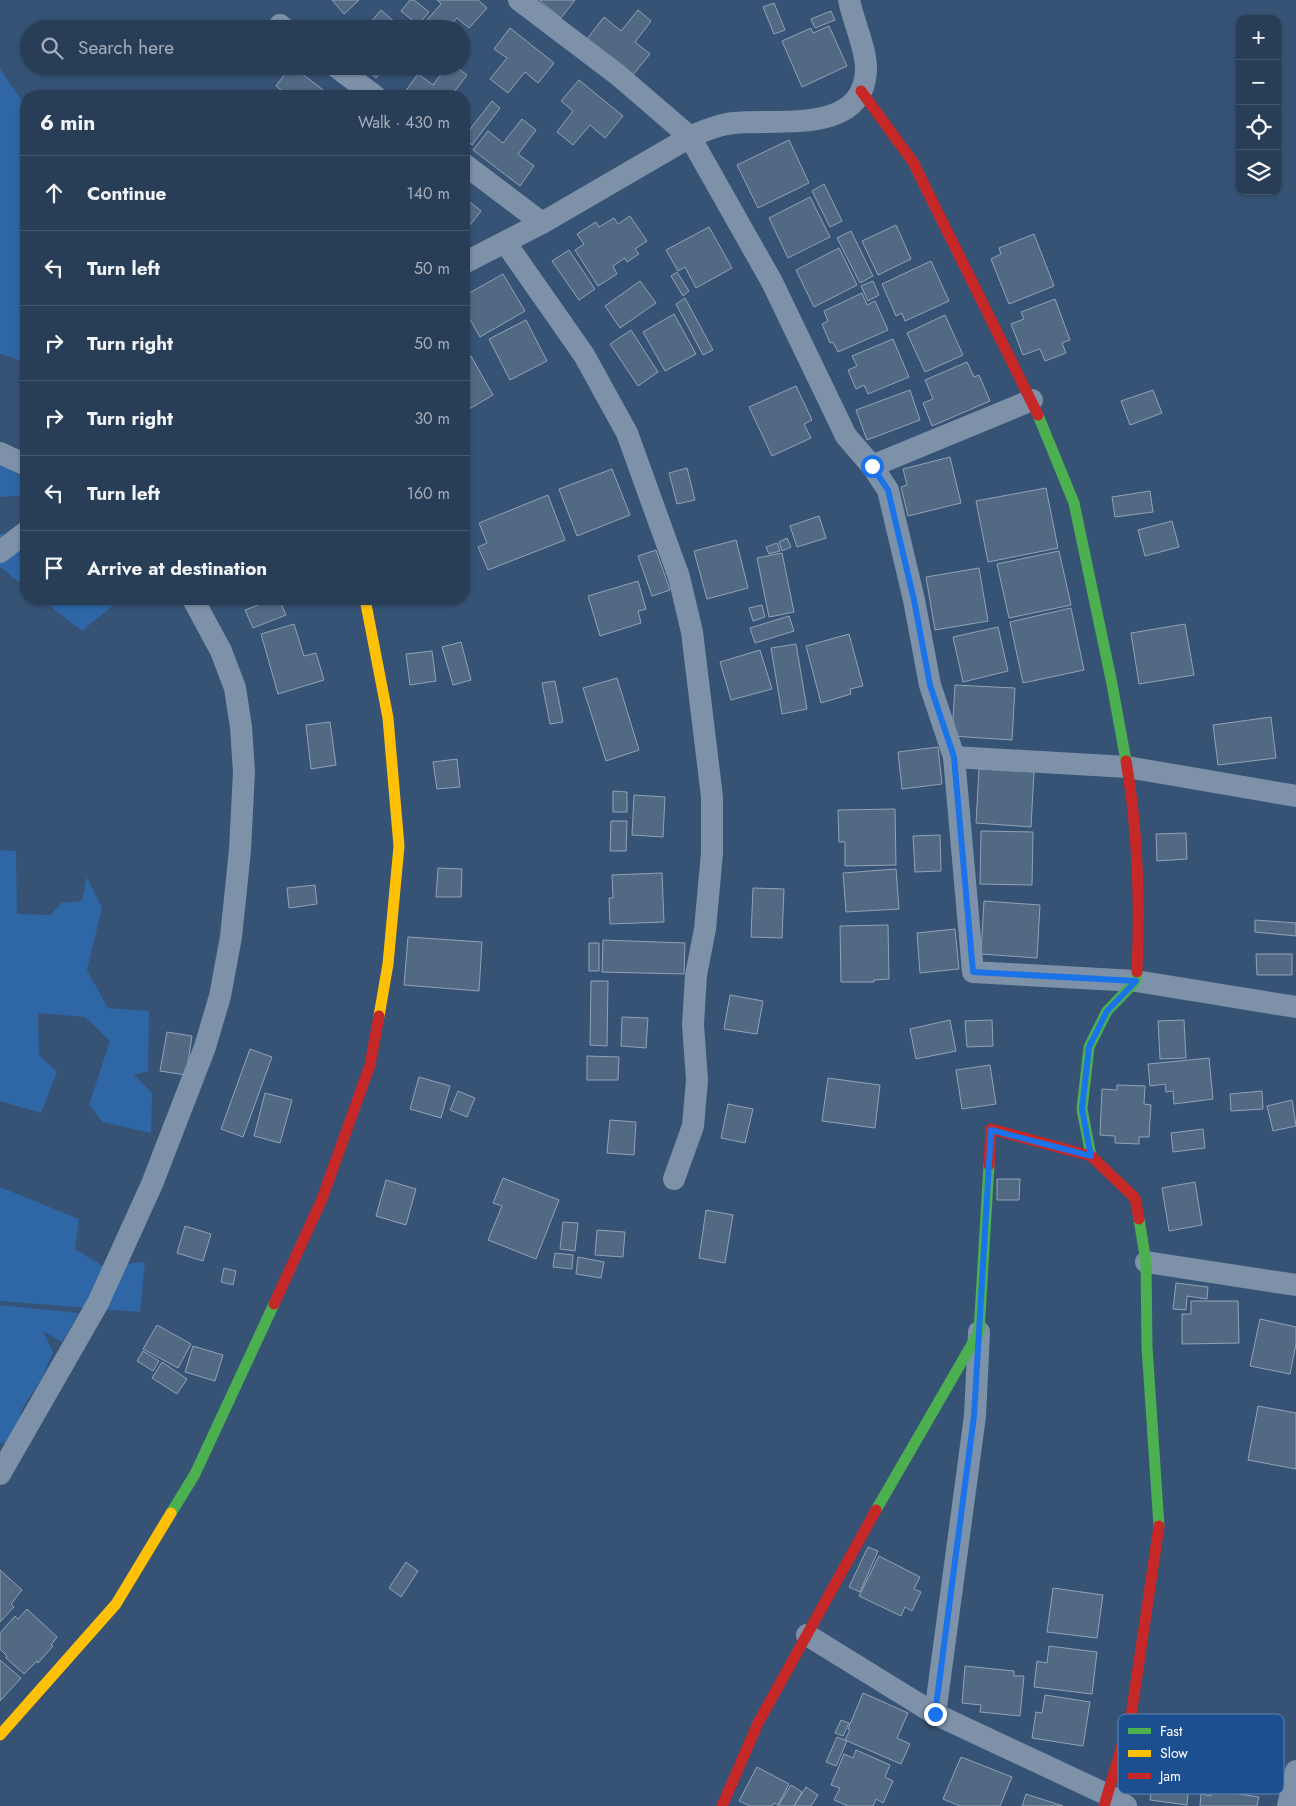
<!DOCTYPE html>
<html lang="en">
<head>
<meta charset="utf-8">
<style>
  body { margin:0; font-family:Jost,sans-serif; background:#344961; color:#f1f3f6 }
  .controls { position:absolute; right:15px; top:15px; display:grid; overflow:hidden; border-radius:10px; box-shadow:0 1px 4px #0004 }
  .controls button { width:45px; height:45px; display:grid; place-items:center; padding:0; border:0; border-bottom:1px solid #44576d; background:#283e57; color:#f1f3f6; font:25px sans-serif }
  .stop { position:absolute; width:15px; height:15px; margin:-11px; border:4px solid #1a73e8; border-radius:50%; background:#fff }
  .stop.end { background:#1a73e8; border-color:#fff; box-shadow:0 1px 5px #0008 }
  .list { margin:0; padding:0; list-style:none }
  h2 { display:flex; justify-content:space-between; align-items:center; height:65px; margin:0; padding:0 20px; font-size:21px }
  h2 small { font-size:16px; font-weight:400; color:#a5aeba }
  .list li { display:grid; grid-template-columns:32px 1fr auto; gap:15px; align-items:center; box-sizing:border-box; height:75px; padding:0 20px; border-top:1px solid #44576d }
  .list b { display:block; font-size:19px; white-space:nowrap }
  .list em { font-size:16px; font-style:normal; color:#a5aeba }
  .icon { flex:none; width:28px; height:28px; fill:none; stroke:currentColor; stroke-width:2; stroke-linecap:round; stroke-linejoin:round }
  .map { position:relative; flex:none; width:1296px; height:1806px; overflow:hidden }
  .search { position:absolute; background:#283e57; box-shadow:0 1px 4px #0004; left:20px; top:20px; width:450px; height:55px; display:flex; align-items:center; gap:12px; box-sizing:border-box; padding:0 18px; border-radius:28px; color:#a5aeba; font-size:19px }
  .panel { position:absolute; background:#283e57; box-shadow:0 1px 4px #0004; left:20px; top:90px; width:450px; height:515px; border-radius:20px }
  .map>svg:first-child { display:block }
  .green { fill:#2f66a5 }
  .building { fill:#526984; stroke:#92a2b6 }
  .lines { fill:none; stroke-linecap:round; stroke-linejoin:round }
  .street { stroke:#7d92a8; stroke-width:22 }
  .fast { stroke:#4caf50; stroke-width:11 }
  .slow { stroke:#ffc107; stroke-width:11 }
  .jam { stroke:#c62828; stroke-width:11 }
  .route { stroke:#1a73e8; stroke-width:6 }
  .key { fill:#1b4f8f; stroke:#5f84b1; stroke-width:1 }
  .key-label { font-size:14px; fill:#fff }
</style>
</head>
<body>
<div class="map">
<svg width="1296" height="1806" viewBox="0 0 1296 1806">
  <rect width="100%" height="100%" fill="#365274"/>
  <path class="green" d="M0,69L26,107V362L0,354Z
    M0,462L26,480V495L0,497Z
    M0,533L26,538V588L0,567Z
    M41,599H117V602L82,631Z
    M0,850L16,851L17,914L51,915L61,903L82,901L87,877L102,908L87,970L108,1008L149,1011L148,1071L134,1075L152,1093L151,1133L103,1122L89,1105L110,1041L85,1017L38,1013L39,1055L57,1072L41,1113L0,1101Z
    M0,1187L79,1219L75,1249L103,1266L145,1262L140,1312L0,1301Z
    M0,1305L79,1313L62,1342L43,1331L53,1352L41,1380L23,1407L12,1442L0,1443Z"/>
  <path class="building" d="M332,0H359L344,14Z
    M410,0H414L429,12L418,25L401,11Z
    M437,0H478L487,8L469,28L457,18L447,29H432L425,22L441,4Z
    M539,0H575L561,18Z
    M774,3L785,30L774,34L763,7Z
    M381,10L397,24L393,29H365Z
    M638,10L651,21L635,42L650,54L632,76L587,39L604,17L621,31Z
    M831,11L835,20L815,28L811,19Z
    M350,20L361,29H342Z
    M829,26L847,66L802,87L782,41L811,28L813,33Z
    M510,28L554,63L538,83L525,72L508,93L490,79L507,58L494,49Z
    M291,66H292L331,96H286L287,95L276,86Z
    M362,66H385L376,78Z
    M447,66H455L467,75L451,96H402L418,74L433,85Z
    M579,80L623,116L605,138L590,125L573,145L557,132L573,111L561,101Z
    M492,101L500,108L472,145L464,137Z
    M522,119L536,130L518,154L534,166L520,186L473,150L488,131L503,143Z
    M789,140L809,183L758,208L737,165Z
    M824,184L842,221L830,227L812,191Z
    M464,197L481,211L465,231L464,230Z
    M810,197L830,237L788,258L769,218Z
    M630,216L647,241L635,249L639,254L627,262L625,258L613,266L617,274L598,286L575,250L584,244L577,234L596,222L599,227L614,218L618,224Z
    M896,225L911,259L878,275L862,241Z
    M709,227L732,268L696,288L685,267L678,271L666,250Z
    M851,231L873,276L860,283L837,238Z
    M1034,234L1054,286L1009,304L991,259L1001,254L999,248Z
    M839,248L857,285L814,307L796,270Z
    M569,250L595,289L579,300L552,261Z
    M931,261L949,301L905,321L902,313L896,316L882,284Z
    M677,272L689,291L683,296L671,276Z
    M503,274L525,311L480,337L464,309V296Z
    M640,281L656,303L620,328L605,306Z
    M873,281L879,295L868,301L861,286Z
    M862,293L867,305L875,301L888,330L838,352L833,342L830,343L822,324L828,321L824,311Z
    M685,298L713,350L703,355L676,304Z
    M1055,299L1070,340L1062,343L1066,353L1045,361L1040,349L1023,355L1011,324L1024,319L1021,312Z
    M674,314L696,354L665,371L643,332Z
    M945,315L963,355L925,372L907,333Z
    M526,320L547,361L510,380L489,339Z
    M631,330L658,372L638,386L610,344Z
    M893,339L909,377L868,394L864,385L856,389L848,370L857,366L852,356Z
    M471,356L493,395L464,412V360Z
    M967,362L974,377L979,375L990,401L932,426L923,403L933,399L925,380Z
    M796,386L812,420L804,424L811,438L772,456L749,407Z
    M910,390L920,420L867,440L856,410Z
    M1153,390L1162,413L1130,425L1121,401Z
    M950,457L961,503L908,516L901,487L907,485L903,469Z
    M687,468L695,500L677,504L669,473Z
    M612,469L630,515L577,536L559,489Z
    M1046,488L1058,548L988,562L976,501Z
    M1150,491L1153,512L1115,517L1112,497Z
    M548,495L565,540L488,570L478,547L487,543L479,523Z
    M819,516L826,538L797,547L790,526Z
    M1172,521L1179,547L1145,556L1138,530Z
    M787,538L791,547L782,551L779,542Z
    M736,540L748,588L707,599L694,551Z
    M777,543L780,551L769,554L766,547Z
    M656,550L670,590L652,596L638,556Z
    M1059,551L1071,605L1009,618L997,564Z
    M782,553L794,612L769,617L757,558Z
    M979,568L988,621L935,630L926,577Z
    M638,581L646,609L638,611L641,623L600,636L588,596Z
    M273,599H279L286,615L253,628L245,610Z
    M762,605L765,617L753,621L749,608Z
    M1071,608L1084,670L1023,683L1010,622Z
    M789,616L794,631L755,643L750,628Z
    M294,624L304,656L316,653L324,680L278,694L261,634Z
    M1185,624L1194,675L1139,684L1131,633Z
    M998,627L1008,671L963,682L953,637Z
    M849,634L863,686L850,689L851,694L821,703L806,646Z
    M461,642L471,680L453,685L442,647Z
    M796,644L807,709L782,714L771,648Z
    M760,650L772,689L731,700L720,662Z
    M432,651L436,681L410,685L406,654Z
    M617,678L639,750L606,761L583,688Z
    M555,681L563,722L550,724L542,683Z
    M955,685L1015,688L1012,740L952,736Z
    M1271,717L1276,758L1218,765L1213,725Z
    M330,722L336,765L311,769L306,725Z
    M938,747L942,784L902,789L898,752Z
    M457,759L460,787L437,789L433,762Z
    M979,769L1034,772L1031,827L976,823Z
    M613,791L627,792V812H613Z
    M634,795L665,797L663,837L632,835Z
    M895,809L896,865L845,866V842H839L838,810Z
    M611,821H627L626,851H610Z
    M981,831L1033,832L1032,885L980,884Z
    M1186,833L1187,859L1157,861L1156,834Z
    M940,835L941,871L915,872L913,836Z
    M438,868L462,869L461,897H436Z
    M896,869L899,909L846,912L843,873Z
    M662,873L664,922L610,924L609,898H613L612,875Z
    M315,885L317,904L289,908L287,888Z
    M753,888L784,889L782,938L751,937Z
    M984,901L1040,905L1037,958L981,954Z
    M1255,920L1296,923V936L1255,932Z
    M888,925L889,979L874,980V982H841L840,926Z
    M955,929L959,969L920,973L917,933Z
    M408,937L482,942L479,991L404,985Z
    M603,940L685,943L684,974L602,972Z
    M589,943H599V971H589Z
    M1256,954H1292V975H1257Z
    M591,981H608L607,1046L590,1045Z
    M730,995L763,1001L757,1034L724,1029Z
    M622,1017L648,1018L646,1048L621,1046Z
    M950,1020L956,1051L916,1059L910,1029Z
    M992,1020L993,1046L967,1047L965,1021Z
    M1184,1020L1186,1058L1160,1059L1158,1021Z
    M167,1032L192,1036L186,1075L160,1071Z
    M250,1049L272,1057L243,1137L221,1129Z
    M587,1056L619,1057L618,1080H587Z
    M1209,1058L1213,1099L1174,1104L1173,1091L1166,1092L1165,1084L1150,1086L1148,1064Z
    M990,1065L996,1104L962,1109L956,1070Z
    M419,1077L450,1086L441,1118L410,1109Z
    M828,1078L880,1085L875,1128L822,1121Z
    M1117,1085L1145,1086L1144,1104L1151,1105L1149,1137H1139V1144L1115,1143V1136L1100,1135L1102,1089L1117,1090Z
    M458,1091L475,1098L467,1117L450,1110Z
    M1262,1091L1263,1109L1231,1111L1230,1094Z
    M265,1093L292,1100L280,1143L254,1136Z
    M1292,1100L1296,1126L1273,1131L1267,1106Z
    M728,1104L753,1109L745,1143L721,1138Z
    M610,1120L636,1122L634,1155L607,1153Z
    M1203,1129L1205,1148L1173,1152L1171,1133Z
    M503,1178L559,1200L536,1259L488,1240L502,1206L493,1203Z
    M997,1179H1020L1019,1200H997Z
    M386,1180L416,1189L406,1225L376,1216Z
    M1195,1182L1202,1225L1169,1231L1162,1188Z
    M706,1210L733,1215L725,1263L699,1258Z
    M563,1222L578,1223L575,1251L560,1249Z
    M185,1226L211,1234L203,1261L177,1253Z
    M597,1230L625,1232L623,1257L595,1255Z
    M555,1253L573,1255L572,1269L553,1267Z
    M578,1257L604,1262L601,1278L576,1274Z
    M224,1268L236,1271L233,1285L221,1282Z
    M1176,1283L1208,1287L1207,1299L1187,1296L1186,1310L1173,1309Z
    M1191,1301H1238L1239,1343L1182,1344V1314H1191Z
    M1260,1319L1296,1327V1344L1290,1374L1250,1366Z
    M157,1325L191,1344L178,1368L143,1349Z
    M193,1346L223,1355L215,1381L185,1372Z
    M143,1351L159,1361L153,1371L137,1361Z
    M162,1362L187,1379L177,1394L152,1378Z
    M1258,1406L1296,1413V1469L1248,1460Z
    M868,1547L878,1551L860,1592L849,1587Z
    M879,1556L920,1577L914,1589L921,1592L912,1611L905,1607L901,1616L859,1596Z
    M406,1562L418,1571L401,1597L389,1588Z
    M0,1570L22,1590L11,1604L14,1607L0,1622Z
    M1053,1588L1103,1595L1097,1638L1047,1632Z
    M27,1609L57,1637L51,1645L53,1646L38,1663L37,1661L24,1674L6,1658L7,1656L0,1649V1633L15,1616L18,1619Z
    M1049,1646L1097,1652L1092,1694L1034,1687L1037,1661L1047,1663Z
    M0,1660L21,1678L0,1701Z
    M965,1666L1014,1671V1676H1024L1020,1716L980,1712L981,1705L962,1703Z
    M863,1693L908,1713L897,1738L910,1744L901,1764L845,1740L850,1730L848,1729Z
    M1045,1695L1090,1702L1083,1746L1032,1738L1036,1712L1042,1713Z
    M841,1720L849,1723L843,1736L835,1733Z
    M837,1737L847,1741L836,1766L826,1762Z
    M856,1750L890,1765L885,1777L893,1781L883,1803L876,1799L873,1806H848L834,1800L840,1788L831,1785L844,1754L853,1758Z
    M961,1757L1012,1777L1000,1806H960L943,1799Z
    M1155,1762L1191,1766L1187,1805L1150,1800Z
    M757,1767L789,1784L778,1805L774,1803L772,1806H750L739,1801Z
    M1213,1783L1234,1786L1233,1793L1259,1797L1257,1806H1200L1201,1794L1211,1796Z
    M791,1785L802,1792L794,1806H778Z
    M806,1787L818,1795L811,1806H794Z
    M1026,1794L1063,1806H1022Z"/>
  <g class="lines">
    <path class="street" d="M519,0L618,75L690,137L772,282L846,436L872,466L888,490L914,600L930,685L954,757
      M280,25L285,29
      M335,66L375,96
      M464,164L542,223
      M505,242L584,355L627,433L679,577L692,632L712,797V853L705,929L696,975L693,1025L697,1080L693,1126L674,1179
      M464,263L542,223L690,137C703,131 720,124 734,123C776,118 862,136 866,71C867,50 853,21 849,0
      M0,453L26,465
      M872,466L1032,400
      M0,552L26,532
      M1296,796L1127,767L954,757L973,972L1136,981L1296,1007
      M1146,1262L1296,1285
      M979,1332L975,1416L935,1714L1108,1795L1126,1806
      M0,1474L98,1303L152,1184L205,1047L220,996L231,937L240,850L244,772L241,727L235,688L221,651L193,599
      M807,1635L935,1714
      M1288,1806L1296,1771"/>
    <path class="fast" d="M1038,415L1074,503L1112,684L1126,761
      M1091,1156L1082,1109L1089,1047L1107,1011L1136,981L1137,972
      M1139,1219L1146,1262L1147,1347L1159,1526
      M876,1510L979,1332L989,1165
      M171,1513L195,1474L274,1304"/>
    <path class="slow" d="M365,599L388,718L399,846L388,964L379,1016
      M0,1735L116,1604L171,1513"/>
    <path class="jam" d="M861,91L913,162L1038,415
      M1126,761C1138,830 1140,901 1137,972
      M989,1165L991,1129L1091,1156L1135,1198L1139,1219
      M274,1304L322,1199L370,1065L379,1016
      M722,1806L758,1723L876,1510
      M1104,1806L1131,1716L1159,1526"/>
  </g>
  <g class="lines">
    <path class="route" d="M872,466L888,490L914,600L930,685L954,757L973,972L1136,981L1107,1011L1089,1047L1082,1109L1091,1156L991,1130L974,1416L935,1714"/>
  </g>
  <rect x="1118" y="1714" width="166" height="80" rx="8" class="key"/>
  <rect x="1128" y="1728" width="23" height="6" fill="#4caf50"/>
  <rect x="1128" y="1750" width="23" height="7" fill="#ffc107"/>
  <rect x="1128" y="1773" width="23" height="6" fill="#c62828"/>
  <g class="key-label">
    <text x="1160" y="1736">Fast</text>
    <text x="1160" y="1758">Slow</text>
    <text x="1160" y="1781">Jam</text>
  </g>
</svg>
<div class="controls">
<button>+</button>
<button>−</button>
<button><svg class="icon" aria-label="locate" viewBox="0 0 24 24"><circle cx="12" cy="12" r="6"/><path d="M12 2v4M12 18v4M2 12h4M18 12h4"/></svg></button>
<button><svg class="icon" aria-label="layers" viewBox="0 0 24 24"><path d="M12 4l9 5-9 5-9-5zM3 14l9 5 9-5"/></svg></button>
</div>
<div class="stop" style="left:872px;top:466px"></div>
<div class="stop end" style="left:935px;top:1714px"></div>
<div class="search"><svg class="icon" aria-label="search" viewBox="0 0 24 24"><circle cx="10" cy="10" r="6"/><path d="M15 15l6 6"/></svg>Search here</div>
<section class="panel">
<h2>6 min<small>Walk · 430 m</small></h2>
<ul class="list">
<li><svg class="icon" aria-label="ahead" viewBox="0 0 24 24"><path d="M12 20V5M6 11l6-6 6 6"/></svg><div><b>Continue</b></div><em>140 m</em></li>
<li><svg class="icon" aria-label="left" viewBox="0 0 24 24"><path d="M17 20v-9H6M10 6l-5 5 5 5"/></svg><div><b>Turn left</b></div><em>50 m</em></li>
<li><svg class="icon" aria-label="right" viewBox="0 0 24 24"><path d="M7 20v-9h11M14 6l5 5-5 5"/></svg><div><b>Turn right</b></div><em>50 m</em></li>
<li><svg class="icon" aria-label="right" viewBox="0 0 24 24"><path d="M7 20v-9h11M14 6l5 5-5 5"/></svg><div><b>Turn right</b></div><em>30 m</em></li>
<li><svg class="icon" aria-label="left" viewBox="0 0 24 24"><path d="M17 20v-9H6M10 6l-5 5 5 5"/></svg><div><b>Turn left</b></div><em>160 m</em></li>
<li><svg class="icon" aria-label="arrive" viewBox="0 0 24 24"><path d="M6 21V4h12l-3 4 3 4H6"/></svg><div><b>Arrive at destination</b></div></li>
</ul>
</section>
</div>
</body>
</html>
